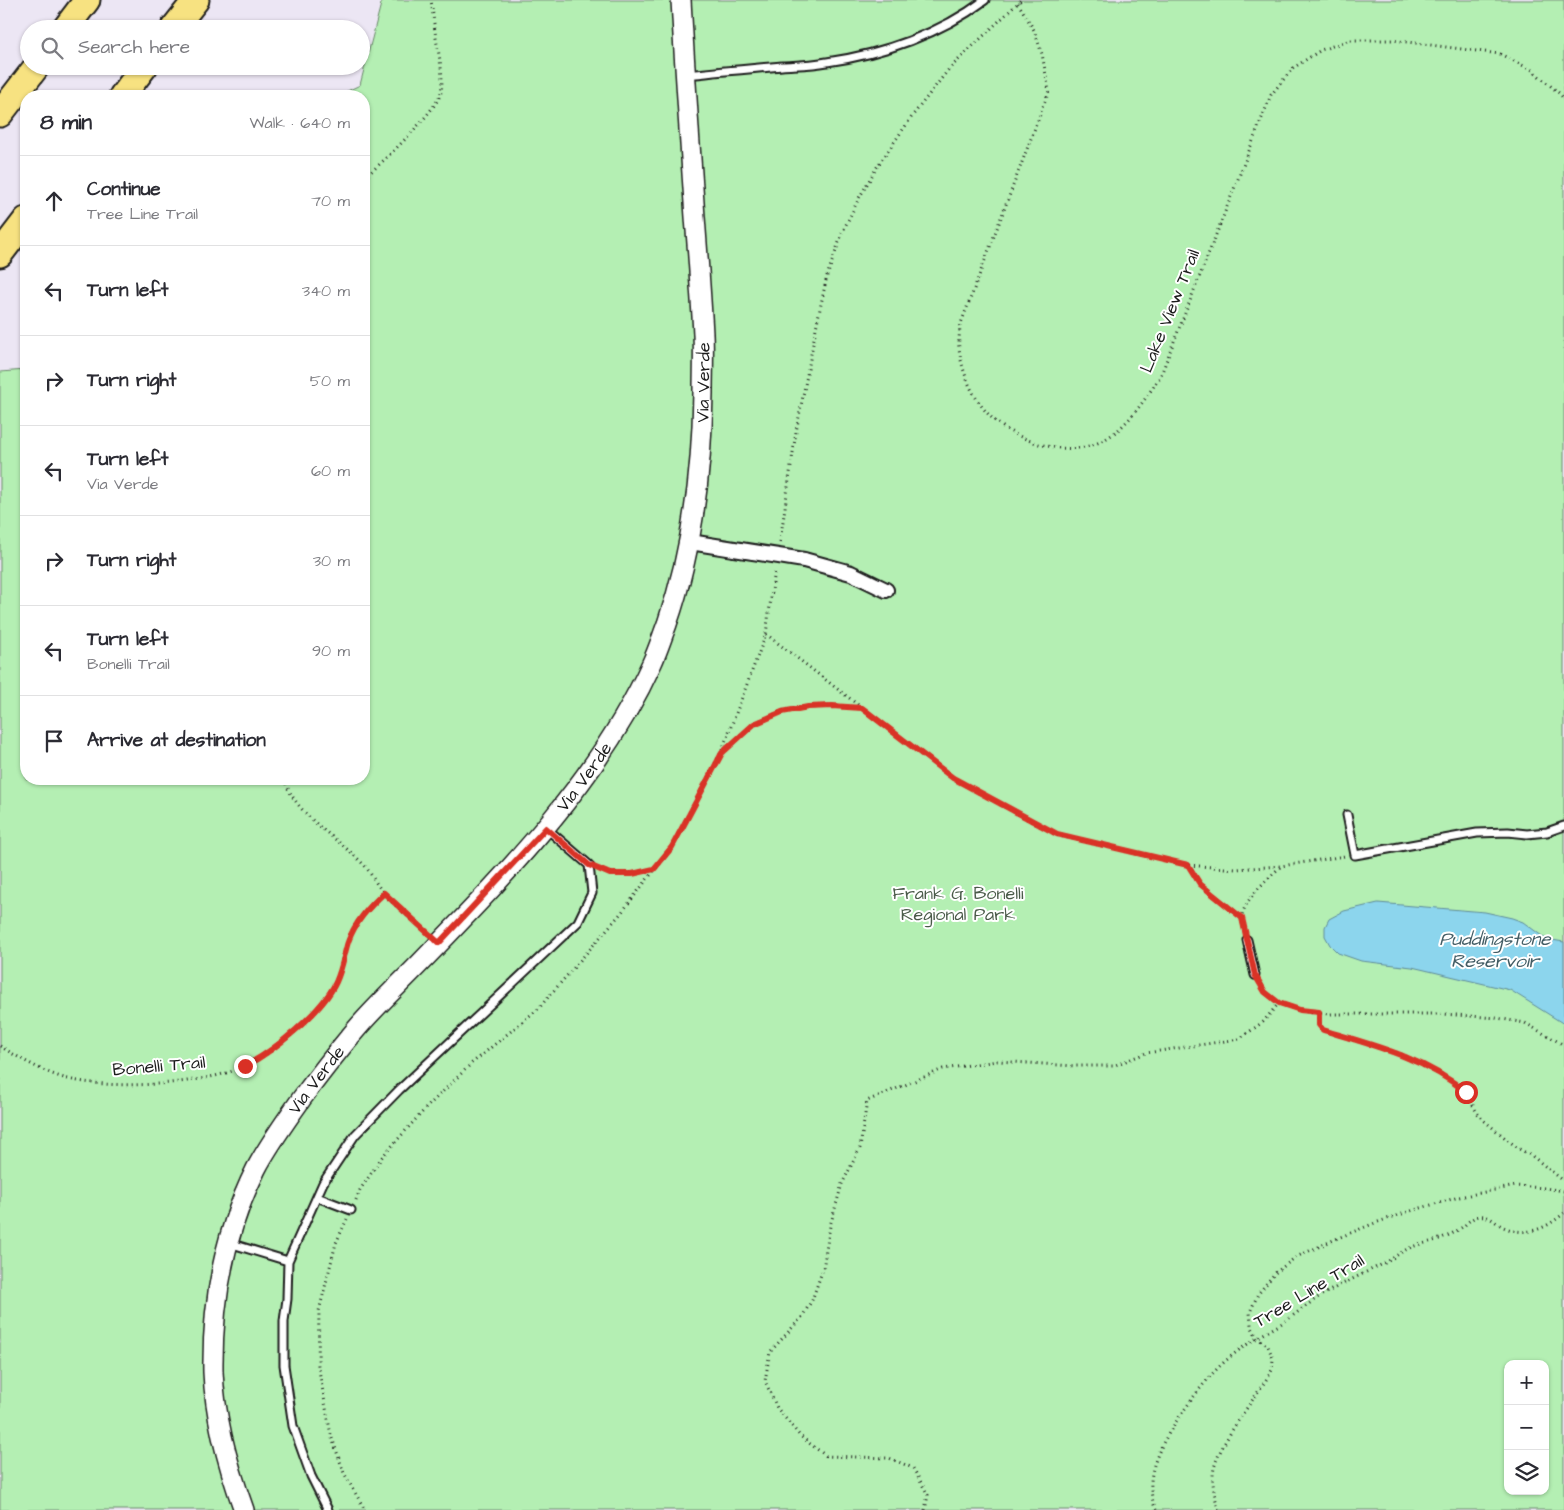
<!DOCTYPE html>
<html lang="en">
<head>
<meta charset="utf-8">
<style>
  body { margin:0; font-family:"Architects Daughter",sans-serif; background:#f2f2f3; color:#2b2b33 }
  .controls { position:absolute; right:15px; bottom:15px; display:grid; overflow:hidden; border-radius:10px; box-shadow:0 1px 4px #0004 }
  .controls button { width:45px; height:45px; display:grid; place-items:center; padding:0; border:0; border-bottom:1px solid #e1e1e2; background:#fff; color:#2b2b33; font:25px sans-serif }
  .stop { position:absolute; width:15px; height:15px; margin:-11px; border:4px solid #d93025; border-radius:50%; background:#fff }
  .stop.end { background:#d93025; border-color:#fff; box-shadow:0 1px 5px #0008 }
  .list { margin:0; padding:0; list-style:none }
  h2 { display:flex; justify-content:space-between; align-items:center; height:65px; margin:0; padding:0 20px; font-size:21px }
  h2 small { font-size:16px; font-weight:400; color:#7c7c81 }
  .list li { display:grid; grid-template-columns:32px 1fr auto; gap:15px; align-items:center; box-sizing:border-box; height:90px; padding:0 20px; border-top:1px solid #e1e1e2 }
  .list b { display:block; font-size:19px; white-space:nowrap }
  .list p { margin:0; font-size:16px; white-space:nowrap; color:#7c7c81 }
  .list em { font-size:16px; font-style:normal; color:#7c7c81 }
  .icon { flex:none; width:28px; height:28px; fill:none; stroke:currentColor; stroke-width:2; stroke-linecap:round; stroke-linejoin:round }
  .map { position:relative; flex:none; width:1564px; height:1510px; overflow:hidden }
  .search { position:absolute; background:#fff; box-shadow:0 1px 4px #0004; left:20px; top:20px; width:350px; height:55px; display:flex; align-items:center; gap:12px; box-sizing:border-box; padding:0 18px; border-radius:28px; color:#7c7c81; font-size:19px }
  .panel { position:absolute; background:#fff; box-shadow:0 1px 4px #0004; left:20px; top:90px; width:350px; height:695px; border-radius:20px }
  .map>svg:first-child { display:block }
  .green { fill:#b4efb3; stroke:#688668; fill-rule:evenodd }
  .water { fill:#8cd5ed; stroke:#5f8b99 }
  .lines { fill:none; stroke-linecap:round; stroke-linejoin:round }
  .lane-casing { stroke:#1c1c1c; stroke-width:11 }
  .street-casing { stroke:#1c1c1c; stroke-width:18 }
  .secondary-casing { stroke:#1c1c1c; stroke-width:22 }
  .highway-casing { stroke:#1c1c1c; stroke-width:29 }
  .path { stroke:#1c1c1c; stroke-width:3; stroke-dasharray:1 4; stroke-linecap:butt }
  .lane { stroke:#fff; stroke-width:7 }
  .street { stroke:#fff; stroke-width:14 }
  .secondary { stroke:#fff; stroke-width:19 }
  .highway { stroke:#f7e281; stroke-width:25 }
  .street-bridge-casing { stroke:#1c1c1c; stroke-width:18; stroke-linecap:butt }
  .street-bridge { stroke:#fff; stroke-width:14 }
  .route { stroke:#d93025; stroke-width:6 }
  .labels { text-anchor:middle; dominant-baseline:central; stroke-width:4; stroke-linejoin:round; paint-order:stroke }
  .street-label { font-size:18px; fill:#1c1c1c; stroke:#fff }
  .park-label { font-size:18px; fill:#4a5b49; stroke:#fff }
  .water-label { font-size:19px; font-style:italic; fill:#435d65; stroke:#fff }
</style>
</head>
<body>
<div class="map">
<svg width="1564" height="1510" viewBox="0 0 1564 1510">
  <rect width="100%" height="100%" fill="#ece6f4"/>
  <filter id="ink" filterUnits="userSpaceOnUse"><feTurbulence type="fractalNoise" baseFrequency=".02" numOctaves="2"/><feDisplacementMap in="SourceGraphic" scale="10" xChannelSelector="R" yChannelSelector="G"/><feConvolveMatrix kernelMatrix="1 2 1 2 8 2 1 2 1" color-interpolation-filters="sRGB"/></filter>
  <g filter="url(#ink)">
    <path class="green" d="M382,0H1564V1510H0V372L26,370V779H364V96H337L360,85ZM1508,1364H1545V1491H1508Z"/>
    <path class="water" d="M1378,903L1485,912L1512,918L1523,922L1546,939L1564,942V1024L1510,990L1412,967L1361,961L1338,953L1330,945L1325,936V927L1329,919L1344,911Z"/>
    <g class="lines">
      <g class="lane-casing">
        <path id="lane" d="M687,75C719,71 750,69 782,66C797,65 812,65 827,62C883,54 940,34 985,0
          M1347,815L1355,855L1477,833L1508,832L1527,834L1547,832L1564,826
          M1247,940L1255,975
          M317,1197L351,1210
          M229,1243L288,1261
          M328,1510L311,1476L293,1426L284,1365V1321L287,1299L288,1261L323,1183L355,1135L399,1090L578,922L592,893L589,865L546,828"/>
      </g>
      <g class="street-casing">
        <path id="street" d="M690,542L753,552
          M804,560L851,573L886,590"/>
      </g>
      <g class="secondary-casing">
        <g id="secondary">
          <path id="s1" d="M244,1510C228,1466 215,1419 213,1372C212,1302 225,1231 256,1169C269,1144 286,1121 302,1098C320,1074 339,1049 359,1026C379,1003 402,982 423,960C510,870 600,778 652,663C658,650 662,637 667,624C693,549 702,472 703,393C703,374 704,354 703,334C701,295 698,256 695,217C690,145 685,73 681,0"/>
        </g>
      </g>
      <g class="highway-casing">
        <path id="highway" d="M65,29L87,0
          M173,29L196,0
          M122,96L145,66
          M0,114L37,66
          M0,254L26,220"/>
      </g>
      <path class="path" d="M1018,3L1034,30L1042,54L1049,91L960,326C960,333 958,341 959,348C962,374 974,401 993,419C1004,430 1024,439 1039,444C1058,449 1076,451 1095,444C1124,433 1143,402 1160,377L1271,95L1293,68L1321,50L1350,40H1392L1500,54L1532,70L1559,93L1564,99
        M364,178C381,164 437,111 441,92C444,75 439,56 436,38C434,26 433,13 431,0
        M780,542L796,432L817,323L827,276L843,231L859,198L877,167L913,115L949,69L1021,0
        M766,634L953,778L1057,835L1188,865L1236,869L1281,866L1345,856
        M722,753L754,724L782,711L808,707L832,706L861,708
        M284,779C299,820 336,835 364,865C372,874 376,885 384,893C397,908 413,919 427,932
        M1189,865L1200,884L1242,918
        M601,870C618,877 636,873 653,869
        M1244,929C1244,926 1242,921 1242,917C1244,899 1268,879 1280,867
        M1261,984L1265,992L1279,1003L1300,1010L1328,1014H1443L1497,1018L1525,1023L1564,1045
        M1319,1013V1025L1323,1030L1400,1054L1440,1074L1455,1083L1466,1092L1476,1111L1482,1119L1519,1149L1532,1156L1564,1181
        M0,1046C21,1059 41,1071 64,1078C109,1090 200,1086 243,1067C270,1055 310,1021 327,997C340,980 342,961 348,941C355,922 369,907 384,893
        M356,1200L360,1190L382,1157L426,1108L472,1063L538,1009L622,912L672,847L721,753L766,634L775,570
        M347,1219L336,1243L319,1311L318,1365L331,1435L344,1473L365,1510
        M925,1510L928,1495L913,1468L889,1458L826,1456L800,1436L777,1408L765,1381L770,1352L802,1317L812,1300L823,1269L830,1226L842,1184L860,1148L867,1101L943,1069L997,1061L1075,1066H1113L1146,1053L1239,1039L1263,1022L1279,1003
        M1156,1510C1143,1480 1157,1451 1174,1425C1185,1408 1201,1386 1215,1371C1233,1352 1256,1338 1279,1325C1294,1316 1307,1304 1322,1295C1342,1284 1362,1274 1383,1264C1393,1259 1401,1251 1412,1247C1422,1243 1434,1242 1444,1237C1451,1235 1458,1230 1464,1226C1468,1222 1471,1219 1476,1217C1488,1212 1495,1224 1506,1228C1528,1237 1547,1228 1564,1213
        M1218,1510C1216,1499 1212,1487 1213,1475C1215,1446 1257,1397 1272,1370L1273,1359L1268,1346L1257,1338L1251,1325L1250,1312L1258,1294L1275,1273L1296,1257L1338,1238L1375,1223L1414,1210L1459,1197L1516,1186L1545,1188L1564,1191"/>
      <use href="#lane" class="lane"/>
      <use href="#street" class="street"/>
      <use href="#secondary" class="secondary"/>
      <use href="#highway" class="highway"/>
      <g class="street-bridge-casing">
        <path id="street-bridge" d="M753,552L804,560"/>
      </g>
      <use href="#street-bridge" class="street-bridge"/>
    </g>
  </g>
  <g class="lines" filter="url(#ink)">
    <path class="route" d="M245,1066C274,1051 322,1012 336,982C342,969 344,955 348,942C355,922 369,907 384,893L439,943L546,828L589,865L610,874H632L654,869L672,847L722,753L754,724L782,712L808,707L832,706L862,708L953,778L1057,834L1188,865L1200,884L1242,918L1255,975L1265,992L1279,1003L1300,1010L1319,1012V1025L1323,1030C1373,1045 1425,1058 1466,1092"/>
  </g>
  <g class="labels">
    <g class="street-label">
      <text transform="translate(1170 311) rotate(-68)">Lake View Trail</text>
      <text stroke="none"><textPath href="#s1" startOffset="1284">Via Verde</textPath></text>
      <text stroke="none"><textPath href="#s1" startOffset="864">Via Verde</textPath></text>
      <text transform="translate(159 1066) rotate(-5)">Bonelli Trail</text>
      <text stroke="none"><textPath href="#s1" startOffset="459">Via Verde</textPath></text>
      <text transform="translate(1309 1291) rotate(-31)">Tree Line Trail</text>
    </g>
    <g class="park-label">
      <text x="958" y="893">Frank G. Bonelli<tspan x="958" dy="21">Regional Park</tspan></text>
    </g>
    <g class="water-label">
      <text x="1495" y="939">Puddingstone<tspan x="1495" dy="22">Reservoir</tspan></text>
    </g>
  </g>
</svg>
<div class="controls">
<button>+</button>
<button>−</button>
<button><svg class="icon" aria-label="layers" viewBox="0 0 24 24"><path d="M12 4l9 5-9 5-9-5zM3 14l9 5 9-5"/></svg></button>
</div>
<div class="stop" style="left:1466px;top:1092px"></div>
<div class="stop end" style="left:245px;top:1066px"></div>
<div class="search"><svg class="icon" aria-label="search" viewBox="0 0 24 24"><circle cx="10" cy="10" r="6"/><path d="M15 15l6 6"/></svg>Search here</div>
<section class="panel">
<h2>8 min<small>Walk · 640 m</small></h2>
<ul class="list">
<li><svg class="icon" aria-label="ahead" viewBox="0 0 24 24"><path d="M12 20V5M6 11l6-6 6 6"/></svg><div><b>Continue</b><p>Tree Line Trail</p></div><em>70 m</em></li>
<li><svg class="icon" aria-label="left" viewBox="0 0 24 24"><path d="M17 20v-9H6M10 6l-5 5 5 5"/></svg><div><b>Turn left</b></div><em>340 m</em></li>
<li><svg class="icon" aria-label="right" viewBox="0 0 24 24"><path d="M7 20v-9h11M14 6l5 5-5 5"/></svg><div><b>Turn right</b></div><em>50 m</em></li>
<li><svg class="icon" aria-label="left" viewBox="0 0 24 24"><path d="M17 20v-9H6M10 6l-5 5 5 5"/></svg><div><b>Turn left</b><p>Via Verde</p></div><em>60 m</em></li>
<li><svg class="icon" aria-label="right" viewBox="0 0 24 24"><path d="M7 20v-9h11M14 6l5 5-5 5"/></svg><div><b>Turn right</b></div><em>30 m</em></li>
<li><svg class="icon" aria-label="left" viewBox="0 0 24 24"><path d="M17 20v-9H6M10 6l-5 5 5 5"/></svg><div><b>Turn left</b><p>Bonelli Trail</p></div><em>90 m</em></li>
<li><svg class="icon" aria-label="arrive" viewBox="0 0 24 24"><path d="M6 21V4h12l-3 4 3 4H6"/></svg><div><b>Arrive at destination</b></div></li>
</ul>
</section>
</div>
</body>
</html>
